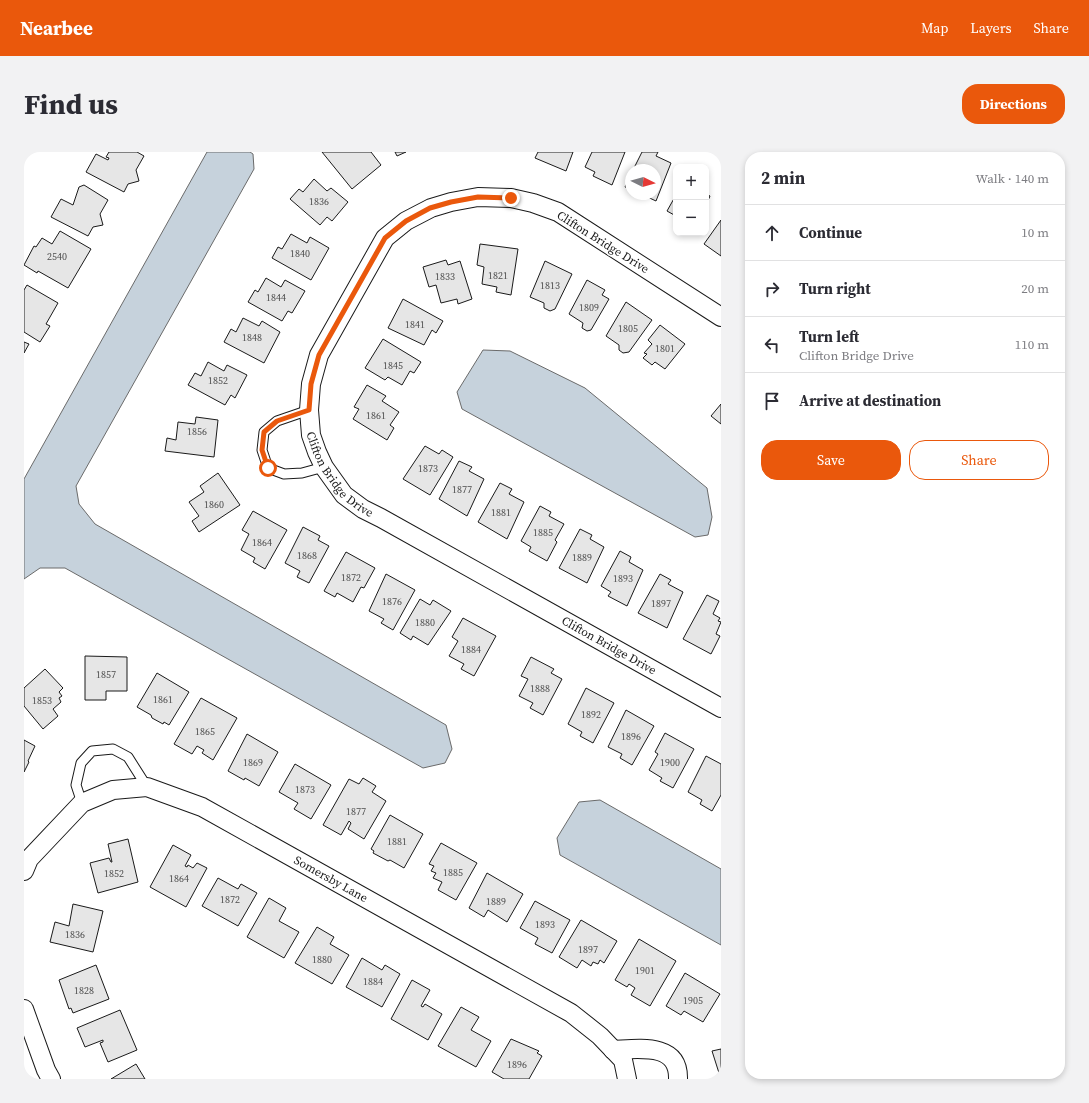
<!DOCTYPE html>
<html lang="en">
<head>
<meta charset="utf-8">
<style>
  body { margin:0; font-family:"Source Serif 4",serif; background:#f2f2f3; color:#2b2b33 }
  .controls { position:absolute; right:12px; top:12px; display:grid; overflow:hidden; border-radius:8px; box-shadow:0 2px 6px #0003 }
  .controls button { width:36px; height:36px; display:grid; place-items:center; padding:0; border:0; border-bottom:1px solid #e1e1e2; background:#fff; color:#2b2b33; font:20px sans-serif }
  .compass { position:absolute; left:601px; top:12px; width:36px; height:36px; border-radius:50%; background:#fff; box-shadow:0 2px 6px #0003; rotate:95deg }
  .stop { position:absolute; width:12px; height:12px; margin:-9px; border:3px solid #ea580c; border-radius:50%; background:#fff }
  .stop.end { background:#ea580c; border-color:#fff; box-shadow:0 1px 4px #0008 }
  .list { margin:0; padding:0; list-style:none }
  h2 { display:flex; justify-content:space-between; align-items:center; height:52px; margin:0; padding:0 16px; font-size:17px }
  h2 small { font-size:13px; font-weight:400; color:#7c7c81 }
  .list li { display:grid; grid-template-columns:26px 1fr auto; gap:12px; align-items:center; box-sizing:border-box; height:56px; padding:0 16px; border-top:1px solid #e1e1e2 }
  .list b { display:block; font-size:15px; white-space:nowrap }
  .list p { margin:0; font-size:13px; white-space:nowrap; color:#7c7c81 }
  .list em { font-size:13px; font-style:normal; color:#7c7c81 }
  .actions { display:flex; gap:8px; padding:12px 16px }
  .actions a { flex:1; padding:9px 0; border:1px solid #ea580c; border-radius:16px; text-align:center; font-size:14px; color:#ea580c }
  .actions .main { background:#ea580c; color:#fff }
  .icon { flex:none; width:22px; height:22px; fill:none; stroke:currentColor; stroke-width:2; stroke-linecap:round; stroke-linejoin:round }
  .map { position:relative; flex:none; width:697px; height:927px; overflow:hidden; border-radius:16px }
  header { display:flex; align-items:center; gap:24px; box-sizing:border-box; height:56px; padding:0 20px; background:#ea580c; color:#fff }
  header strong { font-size:19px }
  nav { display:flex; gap:22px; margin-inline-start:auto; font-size:14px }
  .intro { display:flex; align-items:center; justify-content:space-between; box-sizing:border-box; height:96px; padding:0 24px }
  h1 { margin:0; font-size:28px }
  .button { padding:10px 18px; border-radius:16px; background:#ea580c; color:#fff; font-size:14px; font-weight:700 }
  main { display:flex; gap:24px; padding:0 24px }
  aside { flex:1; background:#fff; border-radius:16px; box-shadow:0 2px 6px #0003 }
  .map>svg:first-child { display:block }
  .water { fill:#c6d2dc; stroke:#6a6a6a }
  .building { fill:#e6e6e6; stroke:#1a1a1a }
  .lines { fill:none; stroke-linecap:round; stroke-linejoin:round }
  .service-casing { stroke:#1a1a1a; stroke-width:11 }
  .minor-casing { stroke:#1a1a1a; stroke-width:20 }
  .service { stroke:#fff; stroke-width:9 }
  .minor { stroke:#fff; stroke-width:18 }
  .route { stroke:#ea580c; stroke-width:5 }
  .labels { text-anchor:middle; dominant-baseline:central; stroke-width:3; stroke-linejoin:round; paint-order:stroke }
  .number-label { font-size:10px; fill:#4d4d4d }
  .street-label { font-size:12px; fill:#1a1a1a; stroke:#fff }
</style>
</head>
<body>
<header>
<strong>Nearbee</strong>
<nav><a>Map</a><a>Layers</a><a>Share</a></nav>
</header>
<div class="intro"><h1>Find us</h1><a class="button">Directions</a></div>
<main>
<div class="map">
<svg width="697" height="927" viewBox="0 0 697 927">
  <rect width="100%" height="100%" fill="#fff"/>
  <path class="water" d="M183,0H226L229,2L230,17L52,334L55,352L71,372L422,573L428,597L421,611L399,616L41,416H16L0,427V327Z
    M459,198L486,199L561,236L683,336L688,365L684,383L671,385L438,257L433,240Z
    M576,648L697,717V793L536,703L533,686L555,650Z"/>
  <path class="building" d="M85,0H113L120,4L112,18L115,29L104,32L100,40L62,20L72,2L84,8L85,6L82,5Z
    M298,0H347L357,13L328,37Z
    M371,0H382L373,4Z
    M514,0H549L542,19L511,6Z
    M568,0H601L588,33L569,24L571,20L561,15Z
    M618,0H634L632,4L647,11L632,49L617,42H631V18H609Z
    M607,23V37L601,35Z
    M290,27L303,39L307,36L324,50L308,69L303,65L296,73L266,47L275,37L279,40Z
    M60,33L84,48L76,62L79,73L69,75L64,84L27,65L37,47L49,53L55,35Z
    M682,42L686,44L682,53Z
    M652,43V64L643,59Z
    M697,68V104L680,92Z
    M36,79L67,97L44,136L14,119L13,121L0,113L10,94L12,95L18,86L28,92Z
    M267,82L283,91L286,85L305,96L287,128L248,106L254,95L258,97Z
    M456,92L494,97L487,143L472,140L473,135L458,132L460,115L453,113Z
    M422,108L424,113L436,109L448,147L434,152L433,147L417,151L412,133L405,135L399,115Z
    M521,109L548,122L531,157L526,159L520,156V151L506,145Z
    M242,126L257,135L261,128L281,139L268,161L264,159L258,169L224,150L231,138L234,140Z
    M563,128L581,138L578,143L585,147L567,178L563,179L558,176L559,171L545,162Z
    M3,133L34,151L22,172L26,174L16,190L0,180V138Z
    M379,147L419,169L412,181L408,178L400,193L364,176Z
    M602,150L628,168L605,200L599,201L595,198V193L582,184Z
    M219,166L235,174L238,169L256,180L240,211L200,190L207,177L212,180Z
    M636,173L661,192L641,217L631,210L628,213L619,206L623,202L620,201L628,192L624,188Z
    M359,187L397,210L390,221L386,219L378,233L364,225L361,228L341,216Z
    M0,190L5,192L0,201Z
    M184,210L200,219L203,213L223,223L211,246L207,243L201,253L164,233L171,221L177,224Z
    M343,233L362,244L358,249L375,260L366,273L370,276L363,288L329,267L335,257L330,255Z
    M697,252V272L687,264Z
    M172,265L194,268L190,305L141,299L143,286L152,288L154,270L171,272Z
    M401,294L415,302L418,298L429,305L406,343L379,327Z
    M435,309L448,315L445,319L460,327L443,364L415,347Z
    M194,321L216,353L175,380L168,369L175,364L165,350L180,340L176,334Z
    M476,331L488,337L485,342L500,350L483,387L454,370Z
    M516,354L527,360L525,364L540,372L531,388L533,390L523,409L505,399L507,395L497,389Z
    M229,359L263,378L241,417L229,410L231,406L217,398L225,382L218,378Z
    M279,375L296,384L294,388L305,394L285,431L273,425L276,419L261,411Z
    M556,377L568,383L566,387L580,395L563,431L535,416Z
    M596,399L607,405L605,410L619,418L603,454L584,444L587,440L577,434Z
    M322,400L351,416L340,436L337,435L329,450L313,441L311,445L300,439Z
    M362,422L391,438L369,478L357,471L360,467L345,459Z
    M636,422L647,428L644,432L659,440L643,476L614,461Z
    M683,443L695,449L689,462L696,466L694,469L697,470L692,482L696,484L687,502L659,487Z
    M396,447L406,453L409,448L427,459L404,493L389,484L387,488L376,481Z
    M439,466L472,484L450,524L437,517L440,512L425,504L434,489L428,485Z
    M61,504L103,505V539H82V548H61Z
    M507,505L530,517L527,521L538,527L519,563L506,556L509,551L495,544L504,527L497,524Z
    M21,517L39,536L35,540L38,544L35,546L37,550L29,557L34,564L19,577L0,554V536Z
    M133,521L165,540L145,573L140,570L139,572L128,566L127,563L113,555Z
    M562,536L590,551L569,591L556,584L558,580L544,572Z
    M177,546L213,566L189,608L178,601L180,598L173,594L168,602L150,592Z
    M602,558L630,574L608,613L596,606L598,602L584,595Z
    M641,581L670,597L649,636L636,629L638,626L625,618L634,602L631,600Z
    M223,582L254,600L235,634L221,626L220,628L204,619Z
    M0,588L11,594L4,609L5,610L0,620Z
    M682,604L697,612V643L688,659L676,652L678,648L664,640Z
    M271,612L307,633L287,667L270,657L274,651L255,640Z
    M339,626L352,634L348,640L362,649L340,687L324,677L327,671L325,669L317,683L299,673L325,627L335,632Z
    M366,663L399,682L380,716L366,708L364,709L349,701L350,699L347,697Z
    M104,687L114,730L74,741L66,711L85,706L87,710H88L84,692Z
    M417,691L453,711L432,748L414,738L418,730L409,726L412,721L407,719L410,714L405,712Z
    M149,693L167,703L161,714L163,715L164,713L169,716L173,711L183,716L162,755L126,735Z
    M463,721L499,742L483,770L464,758L460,765L445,756Z
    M194,726L214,737L217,732L233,741L214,774L178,754Z
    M245,746L262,756L255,769L275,780L260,806L223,785Z
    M511,749L546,768L528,801L511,792L514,786L496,776Z
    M49,752L79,759L69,800L26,790L31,770L45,774Z
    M557,768L593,789L580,811L576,808L574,812L569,810L567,814L558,808L553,816L535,805Z
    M293,775L310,785L306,792L325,803L308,832L271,811Z
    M615,787L652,809L626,854L607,843L611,836L605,832L603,835L591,828Z
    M338,806L358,818L361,813L376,822L358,855L322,835Z
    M72,813L85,847L49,861L47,856L45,857L35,828Z
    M661,821L696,842L679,870L660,859L657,863L642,854Z
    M388,828L406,838L397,854L399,855L401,852L418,862L404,888L367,867Z
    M437,855L455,865L447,878L467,889L452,915L414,894Z
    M96,858L113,898L84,910L76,891L79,890V888L61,895L53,876Z
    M487,887L515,899L513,901L518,904L505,927H480L468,920Z
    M697,897V920L695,921L688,899Z
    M112,912L121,927H87Z"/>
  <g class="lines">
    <g class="service-casing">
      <path id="service" d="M285,258L253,269L240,280L238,298L244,316L260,322L278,321L300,315
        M58,651L52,633L57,611L68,599L89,597L104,605L123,635"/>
    </g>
    <g class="minor-casing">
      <g id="minor">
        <path id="s1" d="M697,165L534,60L509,51L487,46L454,45L427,50L407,56L382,69L361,86L295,203L287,232L285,258L287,283L293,300L300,315L320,343L339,357L357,366L697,556"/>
        <path id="s2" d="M0,719L5,707L58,651L89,638L123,635L178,655L547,861L576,884L599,908L603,927"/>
        <path d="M0,857L22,918L27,927"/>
        <path d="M589,898C614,897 655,890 654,927"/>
      </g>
    </g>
    <use href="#service" class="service"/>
    <use href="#minor" class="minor"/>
  </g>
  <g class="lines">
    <path class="route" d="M244,316L238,298L240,280L253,269L285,258L287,232L295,203L361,86L382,69L406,56L427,50L454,45L487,46"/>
  </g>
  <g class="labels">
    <g class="number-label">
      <text x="295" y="49">1836</text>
      <text x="276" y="101">1840</text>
      <text x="33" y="104">2540</text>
      <text x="474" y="123">1821</text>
      <text x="421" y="124">1833</text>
      <text x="526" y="133">1813</text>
      <text x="252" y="145">1844</text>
      <text x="565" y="155">1809</text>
      <text x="391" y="172">1841</text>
      <text x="604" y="176">1805</text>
      <text x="228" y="185">1848</text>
      <text x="641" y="196">1801</text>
      <text x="369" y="213">1845</text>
      <text x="194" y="228">1852</text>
      <text x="352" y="263">1861</text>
      <text x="173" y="279">1856</text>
      <text x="404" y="316">1873</text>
      <text x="438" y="337">1877</text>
      <text x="190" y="352">1860</text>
      <text x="477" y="360">1881</text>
      <text x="519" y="380">1885</text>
      <text x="238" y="390">1864</text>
      <text x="283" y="403">1868</text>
      <text x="558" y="405">1889</text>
      <text x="327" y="425">1872</text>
      <text x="599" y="426">1893</text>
      <text x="368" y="449">1876</text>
      <text x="637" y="451">1897</text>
      <text x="401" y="470">1880</text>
      <text x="447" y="497">1884</text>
      <text x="82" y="522">1857</text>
      <text x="516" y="536">1888</text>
      <text x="139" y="547">1861</text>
      <text x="18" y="548">1853</text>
      <text x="567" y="562">1892</text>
      <text x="181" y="579">1865</text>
      <text x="607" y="584">1896</text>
      <text x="229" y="610">1869</text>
      <text x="646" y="610">1900</text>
      <text x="281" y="637">1873</text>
      <text x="332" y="659">1877</text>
      <text x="373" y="689">1881</text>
      <text x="429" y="720">1885</text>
      <text x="90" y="721">1852</text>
      <text x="155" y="726">1864</text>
      <text x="206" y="747">1872</text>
      <text x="472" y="749">1889</text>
      <text x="521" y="772">1893</text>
      <text x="51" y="782">1836</text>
      <text x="564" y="797">1897</text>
      <text x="298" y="807">1880</text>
      <text x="621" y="818">1901</text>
      <text x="349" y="829">1884</text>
      <text x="60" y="838">1828</text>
      <text x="669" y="848">1905</text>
      <text x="493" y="912">1896</text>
    </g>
    <g class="street-label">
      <text transform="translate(579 90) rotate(32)">Clifton Bridge Drive</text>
      <text stroke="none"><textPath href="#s1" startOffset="645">Clifton Bridge Drive</textPath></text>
      <text stroke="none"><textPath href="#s1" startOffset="969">Clifton Bridge Drive</textPath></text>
      <text stroke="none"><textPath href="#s2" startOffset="364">Somersby Lane</textPath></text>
    </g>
  </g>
</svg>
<div class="controls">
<button>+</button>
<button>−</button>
</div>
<svg class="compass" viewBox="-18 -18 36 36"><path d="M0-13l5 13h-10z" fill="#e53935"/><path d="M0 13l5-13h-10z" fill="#7c7c81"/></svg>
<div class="stop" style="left:244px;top:316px"></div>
<div class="stop end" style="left:487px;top:46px"></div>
</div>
<aside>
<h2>2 min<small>Walk · 140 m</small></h2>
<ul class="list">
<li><svg class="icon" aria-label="ahead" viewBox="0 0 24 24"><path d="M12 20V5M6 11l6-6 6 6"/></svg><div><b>Continue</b></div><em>10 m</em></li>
<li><svg class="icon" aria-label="right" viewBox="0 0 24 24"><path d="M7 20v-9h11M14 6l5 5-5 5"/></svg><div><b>Turn right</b></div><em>20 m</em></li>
<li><svg class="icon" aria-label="left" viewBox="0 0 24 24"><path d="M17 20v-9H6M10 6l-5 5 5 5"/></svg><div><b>Turn left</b><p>Clifton Bridge Drive</p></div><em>110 m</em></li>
<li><svg class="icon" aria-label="arrive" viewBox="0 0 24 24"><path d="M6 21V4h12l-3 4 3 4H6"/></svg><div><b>Arrive at destination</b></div></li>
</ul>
<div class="actions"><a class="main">Save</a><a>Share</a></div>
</aside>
</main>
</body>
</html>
